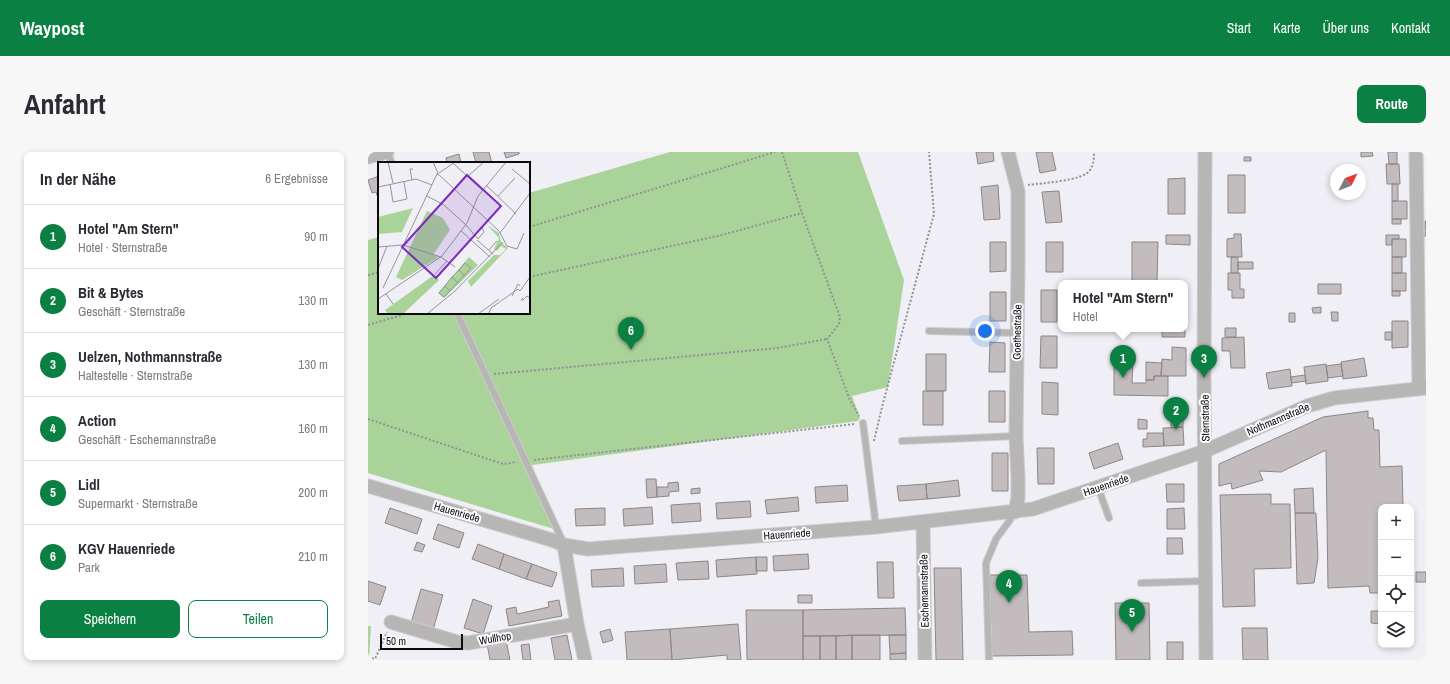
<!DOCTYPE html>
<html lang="de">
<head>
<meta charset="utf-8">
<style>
  body { margin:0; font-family:"Archivo Narrow",sans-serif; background:#f7f7f7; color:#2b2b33 }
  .controls { position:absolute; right:12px; bottom:12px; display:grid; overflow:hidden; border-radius:8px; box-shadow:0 2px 6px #0003 }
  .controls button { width:36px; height:36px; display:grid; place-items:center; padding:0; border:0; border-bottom:1px solid #e1e1e2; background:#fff; color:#2b2b33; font:20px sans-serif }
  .compass { position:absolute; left:962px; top:12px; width:36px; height:36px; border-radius:50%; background:#fff; box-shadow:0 2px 6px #0003; rotate:48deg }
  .scale { position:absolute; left:12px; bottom:10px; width:83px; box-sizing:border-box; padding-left:4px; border:2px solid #0b0b0d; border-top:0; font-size:11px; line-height:14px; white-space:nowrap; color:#0b0b0d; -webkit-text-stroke:3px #fdfdff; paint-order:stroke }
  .you { position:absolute; left:617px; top:179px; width:14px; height:14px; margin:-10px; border:3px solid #fff; border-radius:50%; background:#1a73e8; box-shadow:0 0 0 6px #1a73e833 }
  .badge { display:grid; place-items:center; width:26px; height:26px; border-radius:50%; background:#0b8043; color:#fff; font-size:13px; font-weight:700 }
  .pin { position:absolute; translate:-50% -33px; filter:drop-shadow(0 1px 2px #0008) }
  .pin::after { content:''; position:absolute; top:21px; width:14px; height:12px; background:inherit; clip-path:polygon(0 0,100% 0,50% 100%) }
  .popup { position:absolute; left:690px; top:128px; width:130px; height:52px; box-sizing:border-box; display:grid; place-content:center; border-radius:8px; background:#fff; filter:drop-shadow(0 1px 3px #0005); font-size:13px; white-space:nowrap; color:#7c7c81 }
  .popup b { font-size:15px; color:#2b2b33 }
  .popup::after { content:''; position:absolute; left:50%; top:100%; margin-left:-8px; border:8px solid transparent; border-top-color:#fff }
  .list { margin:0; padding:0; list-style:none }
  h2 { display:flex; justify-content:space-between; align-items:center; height:52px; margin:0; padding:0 16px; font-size:17px }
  h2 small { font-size:13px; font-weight:400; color:#7c7c81 }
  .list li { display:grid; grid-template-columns:26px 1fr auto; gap:12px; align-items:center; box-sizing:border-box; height:64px; padding:0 16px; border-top:1px solid #e1e1e2 }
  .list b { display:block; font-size:15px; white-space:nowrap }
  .list p { margin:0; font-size:13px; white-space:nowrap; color:#7c7c81 }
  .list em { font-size:13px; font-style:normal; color:#7c7c81 }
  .actions { display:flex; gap:8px; padding:12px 16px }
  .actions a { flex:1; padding:9px 0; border:1px solid #0b8043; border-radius:8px; text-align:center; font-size:14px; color:#0b8043 }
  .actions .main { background:#0b8043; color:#fff }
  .icon { flex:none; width:22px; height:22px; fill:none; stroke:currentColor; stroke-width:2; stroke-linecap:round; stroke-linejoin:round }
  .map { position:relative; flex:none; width:1058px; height:508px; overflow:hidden; border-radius:8px }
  header { display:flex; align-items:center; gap:24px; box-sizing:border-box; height:56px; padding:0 20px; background:#0b8043; color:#fff }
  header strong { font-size:19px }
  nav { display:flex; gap:22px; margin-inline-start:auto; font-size:14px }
  .intro { display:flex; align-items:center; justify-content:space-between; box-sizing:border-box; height:96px; padding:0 24px }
  h1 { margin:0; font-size:28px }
  .button { padding:10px 18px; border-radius:8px; background:#0b8043; color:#fff; font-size:14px; font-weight:700 }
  main { display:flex; gap:24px; padding:0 24px }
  aside { flex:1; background:#fff; border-radius:8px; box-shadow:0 2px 6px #0003 }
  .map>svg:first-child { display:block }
  .green { fill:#aad399 }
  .building { fill:#c3bcbe; stroke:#8d8688 }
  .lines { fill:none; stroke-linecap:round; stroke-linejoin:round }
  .lane-casing { stroke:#cbcbd1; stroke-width:8 }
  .street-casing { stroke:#cbcbd1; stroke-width:15 }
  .path { stroke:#919196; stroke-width:2; stroke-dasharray:2 2; stroke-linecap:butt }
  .lane { stroke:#b8b5b5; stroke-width:6 }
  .street { stroke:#b8b5b5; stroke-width:13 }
  .labels { text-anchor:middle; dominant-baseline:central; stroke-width:4; stroke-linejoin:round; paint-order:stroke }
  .street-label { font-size:11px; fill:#0b0b0d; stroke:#fdfdff }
  .inset-road { fill:none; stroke:#949499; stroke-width:1 }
  .view { fill:#7b2cbf; fill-opacity:0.15; stroke:#7b2cbf; stroke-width:2 }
  .inset-edge { fill:none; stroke:#0b0b0d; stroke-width:2 }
</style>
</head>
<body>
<header>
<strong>Waypost</strong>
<nav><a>Start</a><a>Karte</a><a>Über uns</a><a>Kontakt</a></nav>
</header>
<div class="intro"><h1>Anfahrt</h1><a class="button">Route</a></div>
<main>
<aside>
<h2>In der Nähe<small>6 Ergebnisse</small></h2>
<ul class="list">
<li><span class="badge">1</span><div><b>Hotel &quot;Am Stern&quot;</b><p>Hotel · Sternstraße</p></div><em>90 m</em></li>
<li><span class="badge">2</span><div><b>Bit &amp; Bytes</b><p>Geschäft · Sternstraße</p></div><em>130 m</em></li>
<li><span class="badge">3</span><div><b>Uelzen, Nothmannstraße</b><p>Haltestelle · Sternstraße</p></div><em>130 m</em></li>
<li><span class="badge">4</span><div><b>Action</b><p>Geschäft · Eschemannstraße</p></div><em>160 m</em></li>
<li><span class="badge">5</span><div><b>Lidl</b><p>Supermarkt · Sternstraße</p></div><em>200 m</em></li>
<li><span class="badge">6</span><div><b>KGV Hauenriede</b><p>Park</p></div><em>210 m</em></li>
</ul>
<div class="actions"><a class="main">Speichern</a><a>Teilen</a></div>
</aside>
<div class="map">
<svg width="1058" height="508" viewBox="0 0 1058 508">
  <rect width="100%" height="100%" fill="#f0eff6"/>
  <path class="green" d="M302,0H490L536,128L520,235L484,244L492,265L490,269L157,314L186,377L0,321V88L11,85V161H161V41Z
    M0,474H3L1,508H0Z"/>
  <path class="building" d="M105,0H121L124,11H108Z
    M136,0H151V2L138,6Z
    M608,0H625L626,9L610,12Z
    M668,0H684L688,18L672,21Z
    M993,0H1004L1005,4L993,5Z
    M1020,0H1029V12H1021Z
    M91,2L93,11H79L78,6Z
    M876,5H883V9H876Z
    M1018,12H1031L1032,32H1019Z
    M860,23H877V61H860Z
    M11,24V46H10L8,40L4,41L0,28Z
    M817,26V62H800V27Z
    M1024,32H1030V49H1024Z
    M630,33L632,67L616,68L613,35Z
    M691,39L694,70L678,71L674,40Z
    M1024,49H1039V67H1024Z
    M1024,67H1033V72H1024Z
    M1057,69H1058V84H1055V76H1057Z
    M866,82H873L874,105H859V87L866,86Z
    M798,83H822V93L798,92Z
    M1018,83H1031V87H1024V93H1018Z
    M1024,87H1038V105H1024Z
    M622,90H638V119L622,120Z
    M678,90H695V120H678Z
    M764,90H790L789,131H764Z
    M863,105H870V121H863Z
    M1024,105H1034V121H1024Z
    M870,110H885V117H870Z
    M860,121H872V137H876V146H864V138H860Z
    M1024,121H1038V139H1024Z
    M950,132H973V142H950Z
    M673,138H689V170H673Z
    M1024,139H1032V144H1024Z
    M622,140H638V169H622Z
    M953,155V161H945L944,156Z
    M963,160H970V169H964Z
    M921,161H927V170H921Z
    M817,169V185H794V177H817Z
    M1024,169H1040V195L1024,196Z
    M857,176H868V185H857Z
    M1017,180H1024V188H1017Z
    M673,184H689V216H672Z
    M876,185L877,216H863L862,199H854V186Z
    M622,190L637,191V220H621Z
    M804,195L818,196V224H793L794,207L804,208Z
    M558,202H578V239H558Z
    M996,206L999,224L975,227L973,210Z
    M746,209H765L764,231H778V228H786V224H800V244L746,243Z
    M778,210L794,211L793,224H786V228H778Z
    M958,212L960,229L938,232L936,215Z
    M973,212L975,224L960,226L958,214Z
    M922,217L924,234L901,237L898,221Z
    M937,223L938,229L924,231L922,225Z
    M674,230L690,231V263L674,262Z
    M555,239H575V273H555Z
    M621,239H637V270H621Z
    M815,257V275L803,276V258Z
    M1000,259V266H1005L1006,278H1011L1012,315L1034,314L1035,355H1013V441H1002L1001,434L960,436L958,298L913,320L891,319L895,328L864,337L863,331L851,334V312L955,265Z
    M770,267L779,268V277H770Z
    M815,275L816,293L796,294L795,276Z
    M779,281H795L796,294L775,295V287H779Z
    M750,291L755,307L726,317L721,301Z
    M669,296H686V332H670Z
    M624,301H640V339H624Z
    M278,327H288L289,345L279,346Z
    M590,328L592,344L559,347L558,332Z
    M310,330L311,339L301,340V344L289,345V335H300V331Z
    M558,332L559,347L531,349L529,334Z
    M798,332H816V350H799Z
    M479,333L480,349L448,351L447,335Z
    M332,336V341L323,342V337Z
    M945,336L946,361H927L926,337Z
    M903,342V352H922L923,416L886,417L887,454L855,455L852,343Z
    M430,345L431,359L399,362L397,348Z
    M382,349L383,365L349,367L348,351Z
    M332,351L333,369L304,371L303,353Z
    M284,355L285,372L256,374L255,357Z
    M22,356L54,367L49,382L17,371Z
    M237,356V373L208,374L207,357Z
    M816,356L817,377H799V357Z
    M927,361H948L950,406L946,431L929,432Z
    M70,372L96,381L91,396L65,387Z
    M799,386H814L815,402H799Z
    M49,390L57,393L54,400L46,398Z
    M110,392L136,402L131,417L104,407Z
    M136,402L164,412L158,427L131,417Z
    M440,402L441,417L406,419L405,404Z
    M388,405L389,422L349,425L348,408Z
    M388,405H399V419H388Z
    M340,409L341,427L310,428L308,411Z
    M509,410H525L526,446H510Z
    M164,412L189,421L184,435L158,427Z
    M298,412L299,430L267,432L266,414Z
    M255,416L256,434L224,435L223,418Z
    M566,416H593L595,508H568Z
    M1048,420H1058V430H1048Z
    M622,423H659L661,480L704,479L705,503L624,504Z
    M0,429L18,435L12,453L0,449Z
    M53,437L75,443L65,478L43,471Z
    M430,443H444V451H430Z
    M105,447L124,454L115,482L96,476Z
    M191,448L194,464L141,474L138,457L148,455L149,462L181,455L180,450Z
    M747,451H781L782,508H748Z
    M537,456L538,483L435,484V458Z
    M378,458H435V508H379Z
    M1003,459H1013V472L1003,471Z
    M370,472L373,508H359V503L304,508L302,477Z
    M874,476H899L900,508H875Z
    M242,477L245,488L235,491L232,480Z
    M302,477L304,508H259L257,480Z
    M199,483L204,508H187L183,486Z
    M484,483H512V508H484Z
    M484,483V508H468V484Z
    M521,483H538V501L522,502Z
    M435,484H452V508H435Z
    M452,484H468V508H452Z
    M138,488L142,508H122L119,492Z
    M799,490H815V508H799Z
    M161,492L163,508H155L153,493Z
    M538,501V508H522V502Z"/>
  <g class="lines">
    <g class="lane-casing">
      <path id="lane" d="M19,0L24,11
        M89,161L195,390
        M561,179L649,181
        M495,271L508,375
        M534,289L648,284
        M730,335L741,366
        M773,431L837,429
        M621,508L618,411L628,387L642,368L643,360"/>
    </g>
    <g class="street-casing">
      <path id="street" d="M640,0L650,39V112L648,284L650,326V346L647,360
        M837,0L836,226L838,508
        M1048,0L1051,237
        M0,5L19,0
        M0,334L184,388L196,393L220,397L508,375L665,357L837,299L939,254L966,246L1058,236
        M555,370L557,508
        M196,393L209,472L217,508
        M23,470L89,490L100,491L209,472"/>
    </g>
    <path class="path" d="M414,0L434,61L472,165L471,172L459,187L482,248L491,264
      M660,33C673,31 716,29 722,18C726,12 726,6 726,0
      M161,75L407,0
      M0,123L11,120
      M161,125L354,83L434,61
      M0,173L41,161
      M126,222L410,196L459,187
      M0,267L135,312L149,310
      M506,289L514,255L566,62L561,0
      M166,308L487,272
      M0,506L7,507L19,480"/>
    <use href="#lane" class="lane"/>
    <use href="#street" class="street"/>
  </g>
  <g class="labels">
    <g class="street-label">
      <text transform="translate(649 180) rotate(-89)">Goethestraße</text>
      <text transform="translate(837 266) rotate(-91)">Sternstraße</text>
      <text transform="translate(910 267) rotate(-23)">Nothmannstraße</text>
      <text transform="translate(738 333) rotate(-19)">Hauenriede</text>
      <text transform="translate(89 360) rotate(16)">Hauenriede</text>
      <text transform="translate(419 382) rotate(-4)">Hauenriede</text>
      <text transform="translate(556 439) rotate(-91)">Eschemannstraße</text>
      <text transform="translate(127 486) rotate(-10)">Wullhop</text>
    </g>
  </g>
  <g transform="translate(10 10)">
    <rect width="152" height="152" fill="#f0eff6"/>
    <path d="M35,46L24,70L0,72V55ZM49,49L65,56L72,68L55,93L61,95L24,118L18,115ZM109,63L121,71L123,80L130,86L93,125L90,119L116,93H122L128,87L123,84L119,89L116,87L121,76ZM91,95L100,103L66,136L60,131ZM56,113L61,118L25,152H10L7,148Z" fill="#aad399"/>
    <path class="inset-road" d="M10,0L15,21M55,0L60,11M75,1L104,28M134,7L152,22M61,11L77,0M60,13L59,11L121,69L129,84L139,87L146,71M89,15L106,0M34,18L32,7H35M12,22L15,40L29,37L26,20M108,23L138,52M0,25L38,17L54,23M49,34L66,43L88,63M120,34L137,16M88,63L100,77M83,69L112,95M122,71L152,31M100,77L106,70L104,66M99,78L115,92M0,85L25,83L63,95L77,105M111,88L119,79M0,107L9,84M57,112L69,99M74,115L81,108L87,114M67,124L74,115L80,121M5,126L59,12M72,129L67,124L61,131L66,135L93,106L87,101L81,108M8,132L15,142M134,134L140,122L142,124M144,136V139L149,134L152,136M0,137L64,94L89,61L100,34L128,0M111,151L113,146L140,127L142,129L152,115M49,152L77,129L125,80M100,152L121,137"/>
    <path class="view" d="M89,13L123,44L58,116L24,85Z"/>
    <rect width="152" height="152" class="inset-edge"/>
  </g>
</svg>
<div class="controls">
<button>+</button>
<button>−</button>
<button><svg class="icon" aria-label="locate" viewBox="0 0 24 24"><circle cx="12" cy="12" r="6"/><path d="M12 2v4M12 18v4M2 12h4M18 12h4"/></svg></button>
<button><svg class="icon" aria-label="layers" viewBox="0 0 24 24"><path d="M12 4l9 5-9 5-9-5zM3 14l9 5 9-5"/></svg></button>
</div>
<svg class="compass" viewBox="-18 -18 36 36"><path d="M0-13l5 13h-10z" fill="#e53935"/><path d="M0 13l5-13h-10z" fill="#7c7c81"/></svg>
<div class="scale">50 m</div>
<div class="you"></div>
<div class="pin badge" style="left:755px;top:226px">1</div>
<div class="popup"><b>Hotel &quot;Am Stern&quot;</b>Hotel</div>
<div class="pin badge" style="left:808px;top:278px">2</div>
<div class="pin badge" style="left:836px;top:226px">3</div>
<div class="pin badge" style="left:641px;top:451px">4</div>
<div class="pin badge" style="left:764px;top:480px">5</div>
<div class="pin badge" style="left:263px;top:198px">6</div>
</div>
</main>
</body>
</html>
